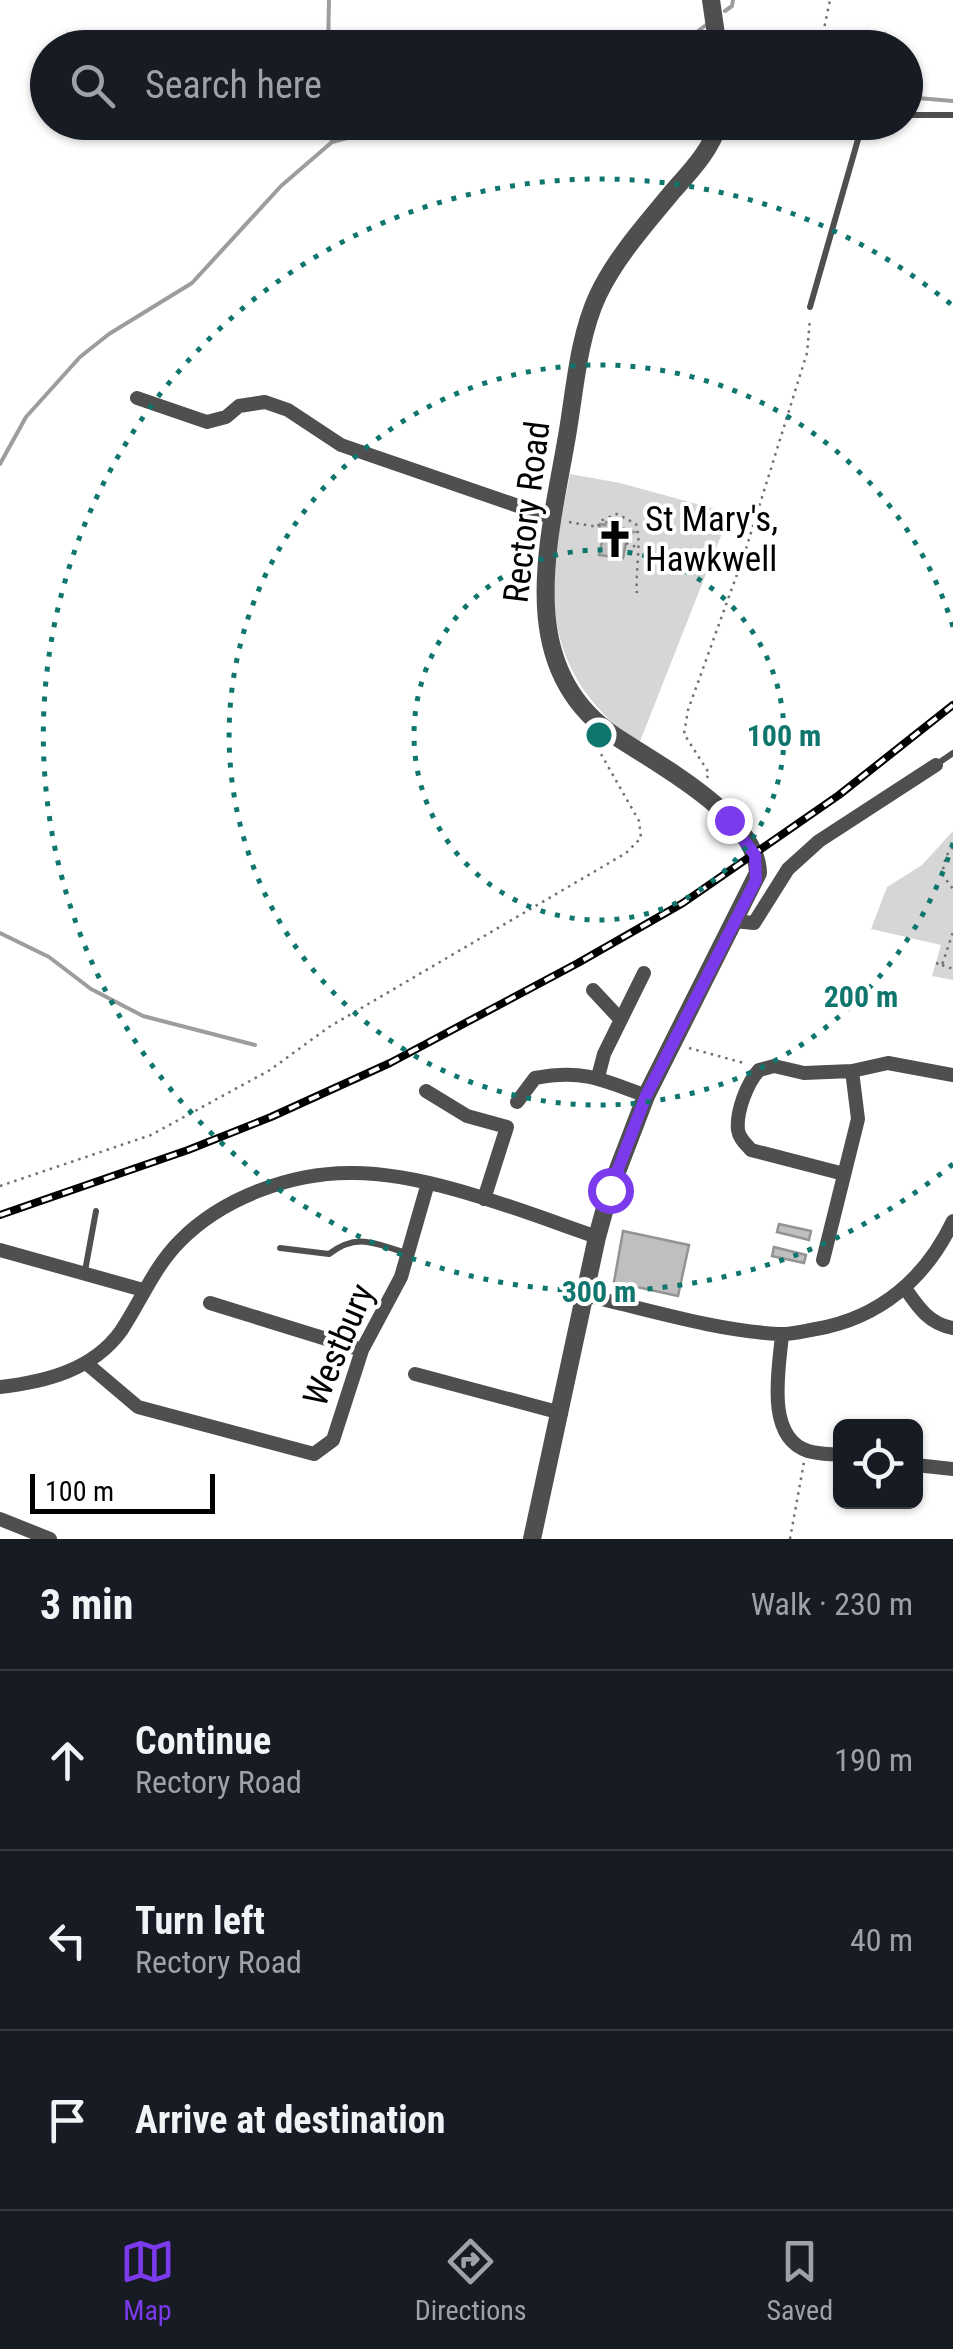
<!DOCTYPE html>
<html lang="en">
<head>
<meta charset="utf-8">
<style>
  body { margin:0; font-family:"Roboto Condensed",sans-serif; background:#242831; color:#f1f3f6 }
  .controls { position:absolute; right:30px; bottom:30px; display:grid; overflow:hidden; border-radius:15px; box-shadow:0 2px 8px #0004 }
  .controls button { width:90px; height:90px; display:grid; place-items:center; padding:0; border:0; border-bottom:2px solid #363941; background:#171b24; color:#f1f3f6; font:50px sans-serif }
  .scale { position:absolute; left:30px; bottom:25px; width:185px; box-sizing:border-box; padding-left:10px; border:5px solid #000; border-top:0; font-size:28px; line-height:35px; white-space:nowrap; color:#000; -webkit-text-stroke:8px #fff; paint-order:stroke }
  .stop { position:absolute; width:30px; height:30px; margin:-22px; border:8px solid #7c3aed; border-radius:50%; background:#fff }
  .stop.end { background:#7c3aed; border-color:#fff; box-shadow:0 2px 10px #0008 }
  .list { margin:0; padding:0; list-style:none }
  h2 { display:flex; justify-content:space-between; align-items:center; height:130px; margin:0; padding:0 40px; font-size:42px }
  h2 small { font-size:32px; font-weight:400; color:#9ea1a6 }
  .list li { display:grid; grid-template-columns:65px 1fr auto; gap:30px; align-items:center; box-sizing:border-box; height:180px; padding:0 40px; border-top:2px solid #363941 }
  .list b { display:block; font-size:38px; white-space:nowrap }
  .list p { margin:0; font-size:32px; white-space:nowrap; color:#9ea1a6 }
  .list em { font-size:32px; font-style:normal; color:#9ea1a6 }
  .icon { flex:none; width:55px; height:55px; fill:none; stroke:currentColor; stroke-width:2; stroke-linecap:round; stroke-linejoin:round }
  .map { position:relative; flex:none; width:953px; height:1539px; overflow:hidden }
  .search { position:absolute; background:#171b24; box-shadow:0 2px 8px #0004; left:30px; right:30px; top:30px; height:110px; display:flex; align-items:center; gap:25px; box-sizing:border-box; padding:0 35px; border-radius:55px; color:#9ea1a6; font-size:38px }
  .sheet { height:670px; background:#171b24 }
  nav { display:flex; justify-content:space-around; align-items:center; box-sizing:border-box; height:140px; border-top:2px solid #363941; background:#171b24; font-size:28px; color:#9ea1a6 }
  nav a { display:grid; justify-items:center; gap:5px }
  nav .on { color:#7c3aed }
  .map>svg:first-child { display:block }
  .green { fill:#d6d6d6 }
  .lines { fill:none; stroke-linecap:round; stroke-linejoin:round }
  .stream { stroke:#9d9d9d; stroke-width:4 }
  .building { fill:#bfbfbf; stroke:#939393; stroke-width:2.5 }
  .path { stroke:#717171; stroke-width:2.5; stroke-dasharray:2.5 5; stroke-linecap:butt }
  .service { stroke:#4f4f4f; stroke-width:6 }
  .minor { stroke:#4f4f4f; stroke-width:14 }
  .tertiary { stroke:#4f4f4f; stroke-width:18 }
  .rail-casing { stroke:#000; stroke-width:8 }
  .rail { stroke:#fff; stroke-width:4; stroke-dasharray:11; stroke-linecap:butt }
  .route { stroke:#7c3aed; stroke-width:12 }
  .ring { fill:none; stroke:#0f766e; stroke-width:5; stroke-dasharray:5 10 }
  .labels { text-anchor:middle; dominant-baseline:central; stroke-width:8; stroke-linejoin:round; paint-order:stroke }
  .street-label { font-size:35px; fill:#000; stroke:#fff }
  .poi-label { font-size:35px; fill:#000; stroke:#fff; text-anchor:start }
  .centre { fill:#0f766e; stroke:#fff; stroke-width:5 }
  .ring-label { font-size:30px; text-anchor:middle; font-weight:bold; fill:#0f766e; stroke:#fff; stroke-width:8; stroke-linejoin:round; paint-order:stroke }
</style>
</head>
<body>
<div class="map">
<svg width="953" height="1539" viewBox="0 0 953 1539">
  <rect width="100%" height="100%" fill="#fff"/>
  <path class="green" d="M570,474L620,483L730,513L639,744C621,734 606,717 593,702C536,632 554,555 570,474Z
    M953,831V980L932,976L941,945L871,929L887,887L922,865Z"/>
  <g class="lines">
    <path class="stream" d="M725,11L732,6L733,0
      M328,48L329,0
      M667,48L684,42L706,25
      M906,97L953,101
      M330,122L332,142
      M0,464L26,417L80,357L109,334L192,283L281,186L332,142L407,122
      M0,933L49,957L91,989L143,1016L255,1045"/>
  </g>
  <path class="building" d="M606,522L634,532L628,533L623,558L599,555L604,533L599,532L600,524L605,525Z
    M779,1224L811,1231L809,1240L777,1232Z
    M623,1231L689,1245L678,1296L614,1282Z
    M774,1247L806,1255L804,1263L772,1256Z"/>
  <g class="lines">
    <path class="path" d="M820,48L830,0
      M569,522L598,527L600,521L617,514L636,524C642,541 635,572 637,594
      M626,543L636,547
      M707,778L709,773L684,734L688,710L744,555L807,353L810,319
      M953,847L946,856L942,874L953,889
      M936,963L942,965L953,932
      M942,965L953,969
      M689,1048L744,1063
      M0,1186L151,1135L270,1070L329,1027L626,853L641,838L639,821L601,754L604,749
      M790,1539L804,1462"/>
    <path class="service" d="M906,115H953
      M810,307L863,122
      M937,764L953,753
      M280,1248L329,1254C358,1232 375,1244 407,1253
      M85,1271L96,1211"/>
    <path class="minor" d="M137,398L207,422L226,417L239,406L265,402L288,410L341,445L553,518
      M734,921L754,923L788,869L819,841L936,765
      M593,990L621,1020
      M598,1077L604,1054L644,973
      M426,1091L467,1116L507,1127L484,1199
      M517,1102L535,1078C582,1069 602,1079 646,1096
      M844,1174L751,1150C746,1144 739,1138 738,1130C736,1112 747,1083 759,1070L774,1066L804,1073L852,1071L888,1063L953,1075
      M0,1250L143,1290
      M823,1260L858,1119L852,1071
      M905,1288C918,1307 929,1324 953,1328
      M584,1295C647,1309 713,1330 778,1334C791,1335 804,1331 816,1329C880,1318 926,1278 953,1221
      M210,1303L362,1350
      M782,1335C779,1369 765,1437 808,1451C818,1454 831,1454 840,1455
      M86,1363L138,1407L314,1454L333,1440L362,1350L401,1277L428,1183
      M415,1374L561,1413
      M0,1387C45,1382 93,1370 121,1331C141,1301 154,1267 180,1241C222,1198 292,1172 353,1173C429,1173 524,1212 597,1237
      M916,1465L953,1469
      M0,1519L50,1539"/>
    <path class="tertiary" d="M711,0L718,48
      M532,1539L597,1237L610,1190L646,1096L758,873C757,816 657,764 615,736C511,667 550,537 567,436C575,390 578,338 598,295C616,257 646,224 673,191C691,171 712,149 719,122"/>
    <g class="rail-casing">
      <path id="rail" d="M0,1215L188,1150L271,1117L390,1063L578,963L683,903L839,795L953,705"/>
    </g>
    <use href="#rail" class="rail"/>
  </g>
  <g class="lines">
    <path class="route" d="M610,1190L646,1096L756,880L755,855L729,820"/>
  </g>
  <g class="ring">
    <circle cx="599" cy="735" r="185"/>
    <path d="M953 843A370 370 0 1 1 953 627"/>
    <path d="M953 1164A556 556 0 1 1 953 306"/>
  </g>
  <defs>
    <g id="church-bare" transform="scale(3)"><path d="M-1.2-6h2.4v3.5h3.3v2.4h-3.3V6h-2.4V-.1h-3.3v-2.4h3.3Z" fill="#000" stroke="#fff" stroke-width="2.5" paint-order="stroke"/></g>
  </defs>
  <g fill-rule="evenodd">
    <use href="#church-bare" x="615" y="539"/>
  </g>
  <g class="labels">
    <g class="street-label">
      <text transform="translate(527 512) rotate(-83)">Rectory Road</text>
      <text transform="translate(339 1345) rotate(-67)">Westbury</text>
    </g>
    <g class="poi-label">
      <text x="645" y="519">St Mary's,<tspan x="645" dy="40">Hawkwell</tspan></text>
    </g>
  </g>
  <circle cx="599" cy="735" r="15" class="centre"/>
  <g class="ring-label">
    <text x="784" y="746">100 m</text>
    <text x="861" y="1007">200 m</text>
    <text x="599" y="1302">300 m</text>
  </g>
</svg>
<div class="controls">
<button><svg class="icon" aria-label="locate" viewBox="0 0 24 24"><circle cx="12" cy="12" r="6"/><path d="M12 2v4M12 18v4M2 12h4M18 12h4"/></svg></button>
</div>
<div class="scale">100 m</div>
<div class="stop" style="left:610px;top:1190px"></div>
<div class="stop end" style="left:729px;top:820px"></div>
<div class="search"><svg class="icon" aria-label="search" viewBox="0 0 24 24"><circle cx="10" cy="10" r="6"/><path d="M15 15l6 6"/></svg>Search here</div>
</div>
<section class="sheet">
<h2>3 min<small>Walk · 230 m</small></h2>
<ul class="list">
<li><svg class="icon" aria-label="ahead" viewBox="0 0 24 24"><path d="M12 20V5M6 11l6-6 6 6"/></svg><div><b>Continue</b><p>Rectory Road</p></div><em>190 m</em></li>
<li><svg class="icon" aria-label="left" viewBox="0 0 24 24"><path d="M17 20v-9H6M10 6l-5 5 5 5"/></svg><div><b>Turn left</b><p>Rectory Road</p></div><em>40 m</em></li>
<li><svg class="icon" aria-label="arrive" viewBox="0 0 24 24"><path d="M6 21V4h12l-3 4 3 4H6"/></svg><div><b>Arrive at destination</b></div></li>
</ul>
</section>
<nav>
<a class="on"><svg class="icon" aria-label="map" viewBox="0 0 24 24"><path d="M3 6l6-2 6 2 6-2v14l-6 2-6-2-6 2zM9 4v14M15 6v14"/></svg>Map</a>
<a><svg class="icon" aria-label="directions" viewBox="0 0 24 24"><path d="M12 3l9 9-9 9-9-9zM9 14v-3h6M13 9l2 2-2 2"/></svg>Directions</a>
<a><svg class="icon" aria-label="saved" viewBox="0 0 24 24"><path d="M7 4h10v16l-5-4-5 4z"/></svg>Saved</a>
</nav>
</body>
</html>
